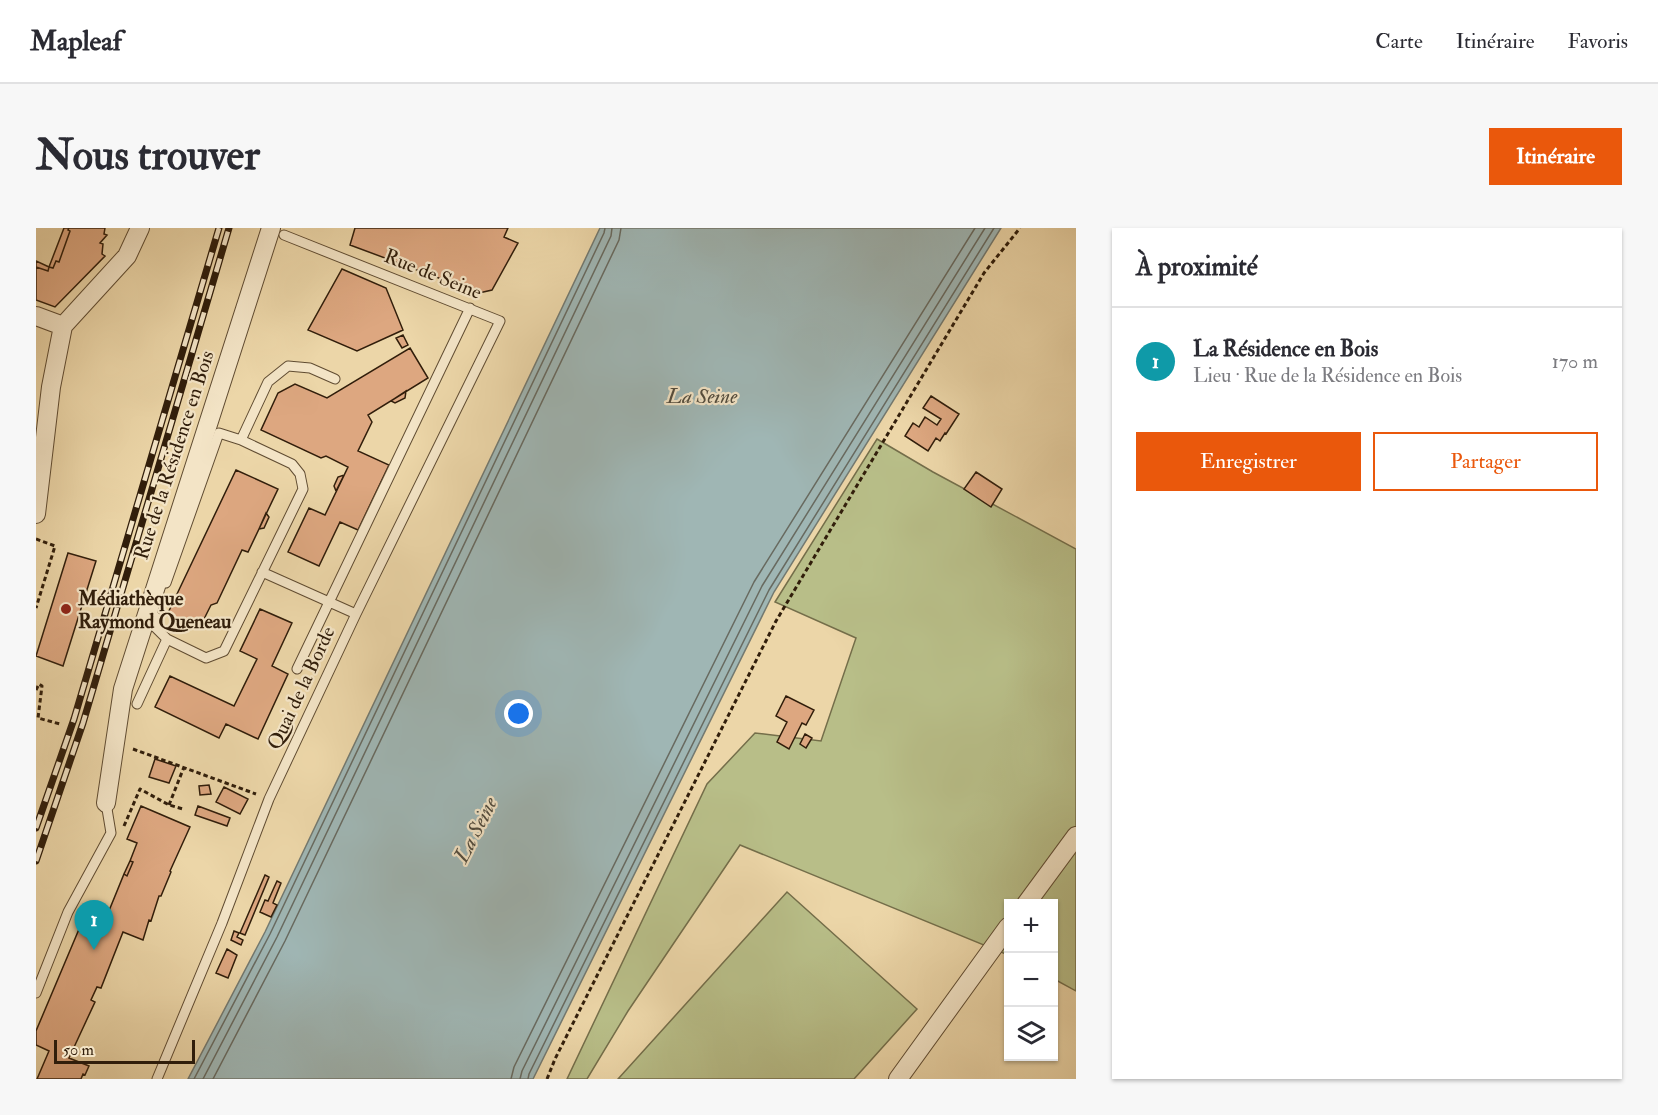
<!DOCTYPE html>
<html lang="fr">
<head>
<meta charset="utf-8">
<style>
  body { margin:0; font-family:"IM FELL Double Pica",serif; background:#f7f7f7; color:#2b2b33 }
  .controls { position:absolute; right:18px; bottom:18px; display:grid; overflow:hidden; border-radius:0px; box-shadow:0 2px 4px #0004 }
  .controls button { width:54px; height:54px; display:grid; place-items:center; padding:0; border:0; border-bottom:2px solid #e1e1e2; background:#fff; color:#2b2b33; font:30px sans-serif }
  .scale { position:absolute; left:18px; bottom:15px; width:141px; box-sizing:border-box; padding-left:6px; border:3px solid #311e0b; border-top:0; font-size:16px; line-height:21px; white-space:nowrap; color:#311e0b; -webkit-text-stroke:4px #f3e4c6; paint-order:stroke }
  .you { position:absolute; left:483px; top:486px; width:21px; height:21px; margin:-15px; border:4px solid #fff; border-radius:50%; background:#1a73e8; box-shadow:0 0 0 9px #1a73e833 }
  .badge { display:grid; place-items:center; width:39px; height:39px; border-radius:50%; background:#ea580c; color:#fff; font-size:20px; font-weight:700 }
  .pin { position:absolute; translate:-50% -50px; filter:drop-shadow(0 2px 3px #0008) }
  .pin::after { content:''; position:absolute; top:32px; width:21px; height:18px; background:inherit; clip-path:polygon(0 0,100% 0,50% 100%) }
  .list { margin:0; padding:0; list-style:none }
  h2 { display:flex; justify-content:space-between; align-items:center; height:78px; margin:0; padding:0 24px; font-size:26px }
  h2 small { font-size:20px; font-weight:400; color:#7c7c81 }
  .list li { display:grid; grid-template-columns:39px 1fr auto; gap:18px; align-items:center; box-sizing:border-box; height:108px; padding:0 24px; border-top:2px solid #e1e1e2 }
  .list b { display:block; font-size:22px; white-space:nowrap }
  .list p { margin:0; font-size:20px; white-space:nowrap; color:#7c7c81 }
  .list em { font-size:20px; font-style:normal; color:#7c7c81 }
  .actions { display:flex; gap:12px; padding:18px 24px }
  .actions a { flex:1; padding:14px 0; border:2px solid #ea580c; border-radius:0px; text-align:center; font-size:21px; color:#ea580c }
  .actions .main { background:#ea580c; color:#fff }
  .icon { flex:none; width:33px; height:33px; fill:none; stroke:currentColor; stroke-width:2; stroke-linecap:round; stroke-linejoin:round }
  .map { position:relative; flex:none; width:1040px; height:851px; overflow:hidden; border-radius:0px }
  header { display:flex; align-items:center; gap:36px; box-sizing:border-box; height:84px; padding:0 30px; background:#fff; border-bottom:2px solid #e1e1e2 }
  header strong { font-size:28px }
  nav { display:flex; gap:33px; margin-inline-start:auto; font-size:21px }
  .intro { display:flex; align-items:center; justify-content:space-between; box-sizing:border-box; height:144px; padding:0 36px }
  h1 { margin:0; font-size:42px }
  .button { padding:15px 27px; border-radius:0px; background:#ea580c; color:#fff; font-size:21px; font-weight:700 }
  main { display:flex; gap:36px; padding:0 36px }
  aside { flex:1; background:#fff; border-radius:0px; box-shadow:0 2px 4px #0004 }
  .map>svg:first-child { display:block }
  .green { fill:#b8be88; stroke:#746e4a; stroke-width:1.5 }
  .water { fill:#9fb6b4; stroke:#737970; stroke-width:1.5 }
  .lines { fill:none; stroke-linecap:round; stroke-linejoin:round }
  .shore { stroke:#686a60; stroke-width:1.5 }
  .building { fill:#dda780; stroke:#311e0b; stroke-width:1.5 }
  .service-casing { stroke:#604c32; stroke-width:11 }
  .minor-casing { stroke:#604c32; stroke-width:20 }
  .path { stroke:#311e0b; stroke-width:3; stroke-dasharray:4.5 3; stroke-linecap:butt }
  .service { stroke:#f3e4c6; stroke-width:9 }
  .minor { stroke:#f3e4c6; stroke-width:18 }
  .rail-casing { stroke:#311e0b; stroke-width:7 }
  .rail { stroke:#f3e4c6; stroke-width:4.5; stroke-dasharray:14; stroke-linecap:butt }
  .poi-dot { fill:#8f2418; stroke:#f3e4c6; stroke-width:2 }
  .labels { text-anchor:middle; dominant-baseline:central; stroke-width:4.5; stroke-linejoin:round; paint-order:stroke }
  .street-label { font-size:20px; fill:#311e0b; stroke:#f3e4c6 }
  .poi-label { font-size:20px; font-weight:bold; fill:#311e0b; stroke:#f3e4c6; text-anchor:start }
  .water-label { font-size:21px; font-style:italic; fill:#524c3e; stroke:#f3e4c6 }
</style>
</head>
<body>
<header>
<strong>Mapleaf</strong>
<nav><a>Carte</a><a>Itinéraire</a><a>Favoris</a></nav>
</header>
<div class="intro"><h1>Nous trouver</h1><a class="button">Itinéraire</a></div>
<main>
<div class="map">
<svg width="1040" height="851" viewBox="0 0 1040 851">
  <rect width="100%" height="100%" fill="#ecd6a8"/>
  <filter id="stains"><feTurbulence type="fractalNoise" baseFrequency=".00333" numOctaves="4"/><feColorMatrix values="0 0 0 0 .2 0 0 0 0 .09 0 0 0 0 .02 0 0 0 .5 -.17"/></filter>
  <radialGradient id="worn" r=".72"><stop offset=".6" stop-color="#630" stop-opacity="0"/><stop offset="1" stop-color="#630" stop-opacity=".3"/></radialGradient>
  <path class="green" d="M841,211L897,244L1040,321V763L1018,751L1017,676H972V727L704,617L592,783L551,851H531L671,556L719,505L785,513L820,410L739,374Z
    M751,664L881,781L818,851H582Z"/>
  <path class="water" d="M564,0H965L738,364L497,851H152L229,704Z"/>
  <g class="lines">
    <path class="shore" d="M158,851L234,706L568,5L569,0
      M167,851L241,709L575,8L576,0
      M177,851L249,713L583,12L585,0
      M475,851L478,839L718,354L939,0
      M484,851L486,843L726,358L949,0
      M492,851L493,846L733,362L958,0"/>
  </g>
  <path class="building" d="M28,0H33L32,2L34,3L23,34L20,33L17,40L13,39Z
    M33,0H69L68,6L71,7L64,15L67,16L66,26L69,28L19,79L0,72V39L12,43L13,39L17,40L20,33L23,34L34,3L32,2Z
    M319,0H472L468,9L482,15L456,62L443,65L314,17Z
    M0,33L13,39L12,43L0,39Z
    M306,41L350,60L367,102L321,123L272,102Z
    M367,107L372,117L366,120L360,110Z
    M374,120L392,150L332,187L336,194L322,223L353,237L322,302L304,294L283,338L252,324L273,280L289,287L312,239L290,228L285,230L225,202L242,165L259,156L291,170Z
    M370,163L369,170L359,175L355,173Z
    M895,168L923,186L910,206L909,205L904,213L900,210L892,223L869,208L877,195L883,199L889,189L901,197L905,191L887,180Z
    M200,242L242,261L212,324L206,322L181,375L175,377L163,401L131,387Z
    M940,244L966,261L955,279L928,261Z
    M308,247L300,263L298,258L302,249Z
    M230,285L233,289L228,300L223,301Z
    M32,325L60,333L27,438L0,428Z
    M224,381L256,395L236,438L252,446L222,511L190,496L183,510L119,479L134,448L198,478L221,431L204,423Z
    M750,468L778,482L770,497L766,495L753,521L741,514L751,494L740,488Z
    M769,506L776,510L770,520L764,516Z
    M119,531L140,538L133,555L113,549Z
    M173,557L175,566L164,567L163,558Z
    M188,559L212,571L204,586L180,574Z
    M105,578L154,599L134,643L135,644L125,668H123L115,693L113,692L107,712L87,704L65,760L61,759L55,772L59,774L33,830L53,838L49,847L47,846L45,851H1L13,823L0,817V803L49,687L68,695L88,646L91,648L97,634L94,633L101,615L91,611Z
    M162,578L194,590L191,598L159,587Z
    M94,633L97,634L91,648L88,646Z
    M229,647L233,649L209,707L204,705Z
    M241,653L245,655L237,675L241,677L235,689L224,684L229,672L232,673Z
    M198,703L203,705L201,709L207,712L205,717L195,712Z
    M191,721L201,727L192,750L180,745Z"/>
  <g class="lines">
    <g class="service-casing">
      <path id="service" d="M226,344L320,386
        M130,355L183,205L205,212
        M119,388L116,396L131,411
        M261,441L434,80
        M101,476L131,411L170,430L188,423L267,261L264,246L256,236L205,212L232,154L252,138L274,140L299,151
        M0,765L32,684L75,605L70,575
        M121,851L186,695L233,571L320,386L464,93L248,7"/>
    </g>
    <g class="minor-casing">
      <path id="minor" d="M0,88L27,98
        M0,286L15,159L27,98L91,28L104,0
        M70,575L87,461L235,0
        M990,676L1040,608
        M862,851L972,699"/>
    </g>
    <path class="path" d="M0,311L19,318L0,380
      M0,462L3,456L6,458L2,490L24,496
      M97,521L220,566
      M133,577L148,539
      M88,598L104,561L133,577L147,581
      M511,851L519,831L740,393L948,45L984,0"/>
    <use href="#service" class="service"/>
    <use href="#minor" class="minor"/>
    <g class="rail-casing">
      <path id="rail" d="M0,600L38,491L183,0
        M0,633L47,495L193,0"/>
    </g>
    <use href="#rail" class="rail"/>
  </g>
  <circle class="poi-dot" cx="30" cy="381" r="6"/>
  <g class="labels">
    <g class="street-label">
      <text transform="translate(397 46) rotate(22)">Rue de Seine</text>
      <text transform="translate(138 227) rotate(-72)">Rue de la Résidence en Bois</text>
      <text transform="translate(265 460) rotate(-65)">Quai de la Borde</text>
    </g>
    <g class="poi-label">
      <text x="42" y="370">Médiathèque<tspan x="42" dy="23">Raymond Queneau</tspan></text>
    </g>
    <g class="water-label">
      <text x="666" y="168">La Seine</text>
      <text transform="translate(440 602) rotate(-63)">La Seine</text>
    </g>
  </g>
  <rect width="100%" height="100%" filter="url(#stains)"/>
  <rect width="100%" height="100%" fill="url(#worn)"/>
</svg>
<div class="controls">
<button>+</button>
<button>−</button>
<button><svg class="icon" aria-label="layers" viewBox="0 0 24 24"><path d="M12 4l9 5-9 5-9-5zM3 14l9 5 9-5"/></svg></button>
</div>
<div class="scale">50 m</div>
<div class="you"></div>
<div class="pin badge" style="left:58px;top:722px;background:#0f9aa8">1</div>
</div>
<aside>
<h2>À proximité<small></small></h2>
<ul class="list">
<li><span class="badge" style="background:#0f9aa8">1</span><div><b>La Résidence en Bois</b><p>Lieu · Rue de la Résidence en Bois</p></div><em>170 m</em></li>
</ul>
<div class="actions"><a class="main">Enregistrer</a><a>Partager</a></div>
</aside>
</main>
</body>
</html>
